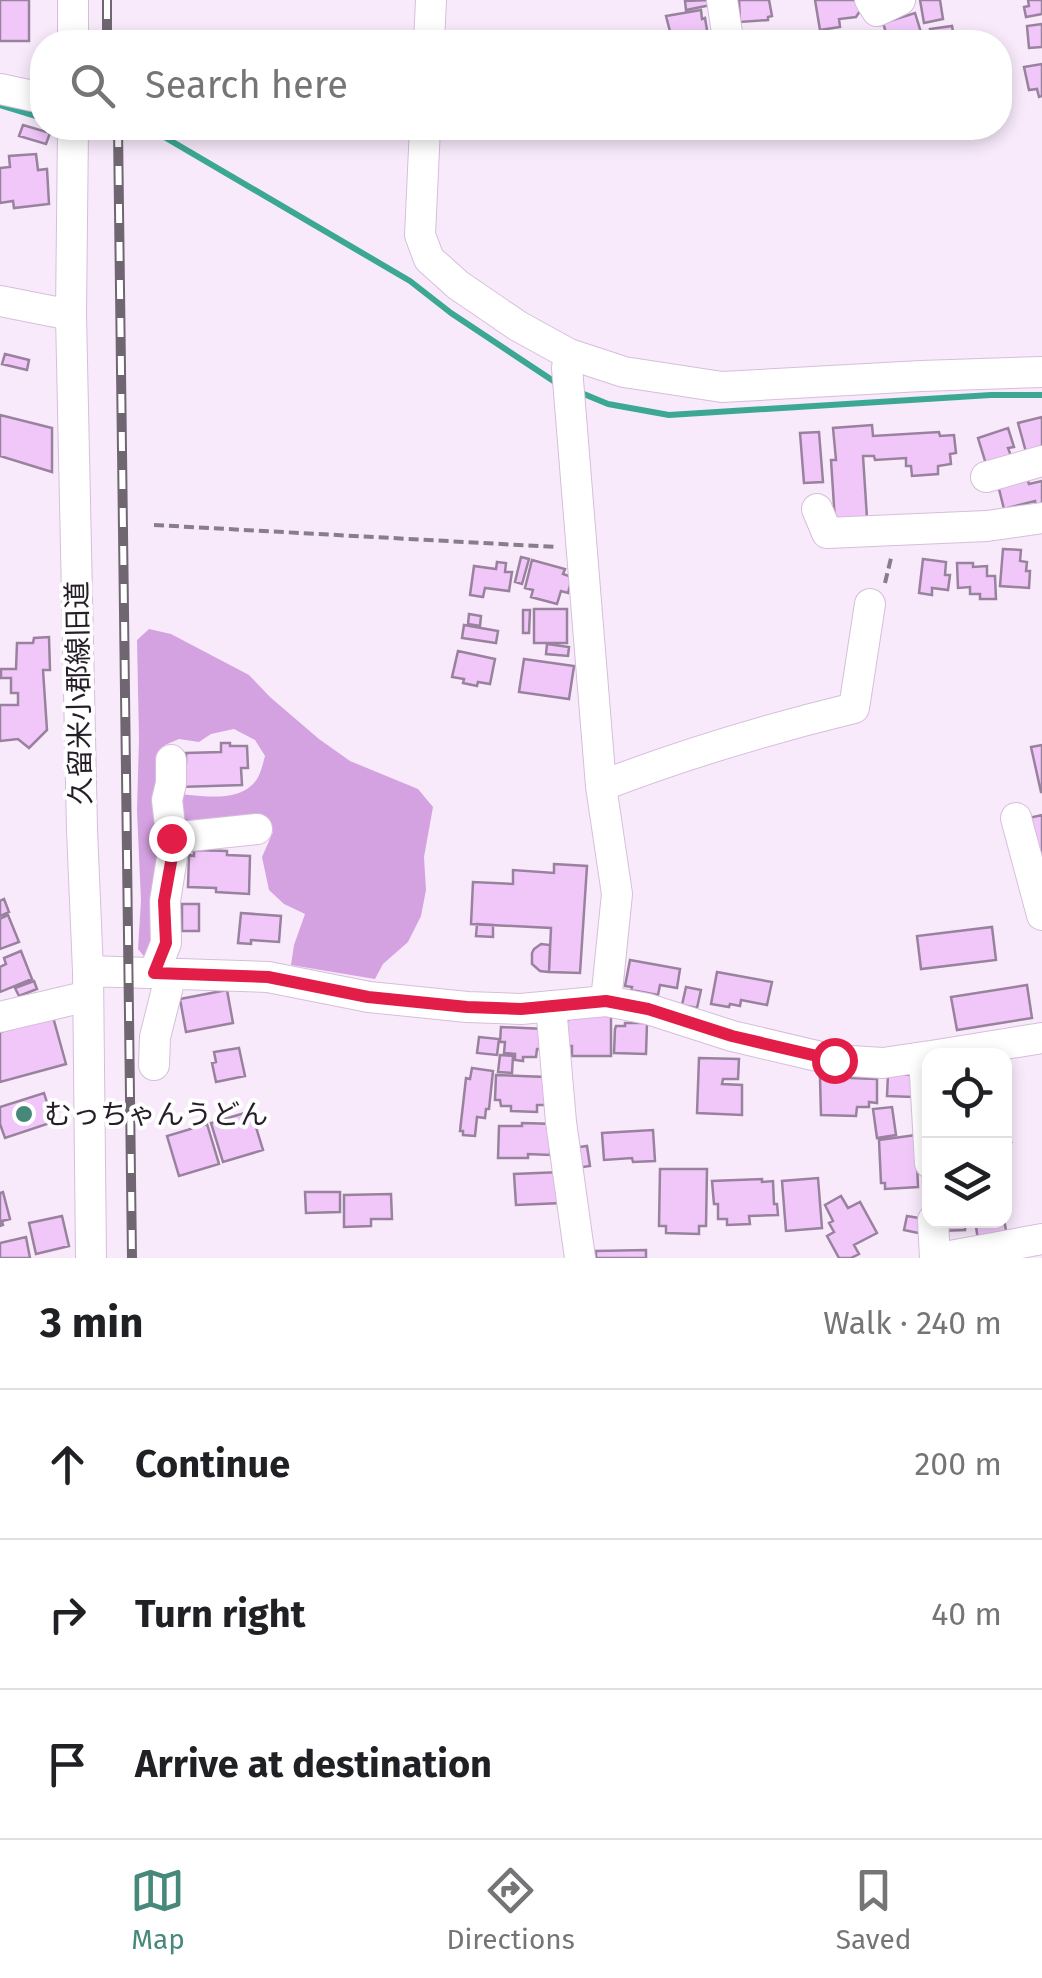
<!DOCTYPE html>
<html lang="en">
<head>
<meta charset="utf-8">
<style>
  body { margin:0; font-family:"Fira Sans","Noto Sans JP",sans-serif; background:#f2f2f2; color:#202124 }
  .controls { position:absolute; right:30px; bottom:30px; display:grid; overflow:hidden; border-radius:20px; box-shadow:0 5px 15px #0003 }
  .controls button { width:90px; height:90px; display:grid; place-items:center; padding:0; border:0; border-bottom:2px solid #e0e0e0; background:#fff; color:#202124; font:50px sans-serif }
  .stop { position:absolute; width:30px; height:30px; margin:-22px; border:8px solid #e11d48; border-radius:50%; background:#fff }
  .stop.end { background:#e11d48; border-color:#fff; box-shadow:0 2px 10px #0008 }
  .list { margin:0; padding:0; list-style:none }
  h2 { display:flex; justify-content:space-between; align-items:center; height:130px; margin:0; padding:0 40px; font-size:42px }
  h2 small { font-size:32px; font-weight:400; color:#757577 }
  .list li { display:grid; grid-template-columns:65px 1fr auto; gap:30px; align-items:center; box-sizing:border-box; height:150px; padding:0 40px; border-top:2px solid #e0e0e0 }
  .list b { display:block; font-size:38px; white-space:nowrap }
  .list em { font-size:32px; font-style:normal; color:#757577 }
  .icon { flex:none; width:55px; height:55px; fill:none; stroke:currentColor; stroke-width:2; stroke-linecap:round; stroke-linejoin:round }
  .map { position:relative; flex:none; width:1042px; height:1258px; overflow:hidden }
  .search { position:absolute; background:#fff; box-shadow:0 5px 15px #0003; left:30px; right:30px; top:30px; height:110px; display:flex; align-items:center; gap:25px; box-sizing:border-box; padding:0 35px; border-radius:40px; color:#757577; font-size:38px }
  .sheet { height:580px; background:#fff }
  nav { display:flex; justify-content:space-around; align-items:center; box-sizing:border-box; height:140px; border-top:2px solid #e0e0e0; background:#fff; font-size:28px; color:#757577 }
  nav a { display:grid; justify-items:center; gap:5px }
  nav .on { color:#46897b }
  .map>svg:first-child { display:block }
  .forest { fill:#d5a2e1 }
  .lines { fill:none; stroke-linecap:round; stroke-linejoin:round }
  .stream { stroke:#3ca894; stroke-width:6 }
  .building { fill:#f1c7fa; stroke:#98829d; stroke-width:2.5 }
  .minor-casing { stroke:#d6bedb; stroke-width:32 }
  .path { stroke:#887d8a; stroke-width:4; stroke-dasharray:10 5; stroke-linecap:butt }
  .minor { stroke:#fff; stroke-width:30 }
  .rail-casing { stroke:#706672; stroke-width:10 }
  .rail { stroke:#fff; stroke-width:6; stroke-dasharray:19; stroke-linecap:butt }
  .route { stroke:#e11d48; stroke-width:12 }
  .poi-dot { fill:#46897b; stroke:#fff; stroke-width:4 }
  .labels { text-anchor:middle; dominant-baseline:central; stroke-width:8; stroke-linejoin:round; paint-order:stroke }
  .street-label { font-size:28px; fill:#251d27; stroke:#fff }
  .poi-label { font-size:28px; fill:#251d27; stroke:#fff; text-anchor:start }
</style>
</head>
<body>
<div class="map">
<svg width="1042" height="1258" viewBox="0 0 1042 1258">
  <rect width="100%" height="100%" fill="#f8eafb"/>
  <path class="forest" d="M149,629L171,634L249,675L270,697L319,739L350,761L418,789L433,807L424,857L426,890L421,916L408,942L383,964L375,979L291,965L294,945L305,914L284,904L269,890L262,857L273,832L238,818L189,820L177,824L180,794C203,796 241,803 257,779C261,773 263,763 265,756L255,740L234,729L211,734L199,742L179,739L165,745L157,934L147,960L138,949L141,901L137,811L139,739L137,640Z"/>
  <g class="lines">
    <path class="stream" d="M0,105L42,118
      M149,128L410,281L451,313L558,384
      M579,392L608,404L669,415L991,395H1042"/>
  </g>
  <path class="building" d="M0,0H29V41H0Z
    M710,0L711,5L686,10L685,1Z
    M739,0H769L772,16L768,17V20L740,22Z
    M815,0H861L864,5L856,17L839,19L840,27L820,30Z
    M920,0H940L943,19L924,23Z
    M1028,0H1042V14L1026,17L1024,7L1029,6Z
    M701,10L702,19L705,18L708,36L680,42L679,38L672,39L666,16Z
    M915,13L924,42H889L883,23Z
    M1042,24V47L1029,48L1027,26Z
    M952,26L954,37L962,36L963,42H933L930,29Z
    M1042,64V96L1039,97L1037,89L1029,90L1024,67Z
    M23,125L50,133L46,144L19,136Z
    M36,154L38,170L47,169L49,204L14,208L13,201L0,203V168L10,167L9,156Z
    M5,354L29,360L27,370L2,364Z
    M0,415L52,428V472L0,456Z
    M1042,417V448L1026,452L1018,423Z
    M872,425L873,436L939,432L940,436L954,435L956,453L950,454L951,464L938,466V474L912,476L911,466H906V458L875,460L874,456H863L867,518L835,521L831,460H836L833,428Z
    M1008,428L1014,447L1008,448L1011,456L986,464L978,438Z
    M819,432L823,482L804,483L800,433Z
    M1027,478L1029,484L1042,481V504L1036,505L1035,501L1004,509L998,485Z
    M1003,549L1021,550L1020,561L1027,562L1026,571H1030L1029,588L1000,586Z
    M521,557L529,559L522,584L515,582Z
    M923,559L946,562L945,575H950L948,590L932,588V595L919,593Z
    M532,560L565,569L563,574L572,577L568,593L561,591L557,604L531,597L533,590L525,588Z
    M497,562L506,563L505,572H512L509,591L485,588L483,597L470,595L474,566L496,569Z
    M957,563H973V567L987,566V576H995L996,599H980V594H970V587L958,588Z
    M534,609H567V643H534Z
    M523,610H530L529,633H523Z
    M469,614L481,616L480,626L468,624Z
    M464,625L498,631L496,643L462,638Z
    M49,637L50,670H43L47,730L29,748L18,739L0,741V705H18V693H11V678H1V669H16L17,643H33L34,638Z
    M547,644L569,647L568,656L546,654Z
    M458,651L495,659L490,684L478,682L477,686L463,683L464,679L452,677Z
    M524,659L574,666L569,699L519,692Z
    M221,743H230V746H247L248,768H241L242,785L180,787V762H186V753L221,752Z
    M1042,745V792H1041L1031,747Z
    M1042,815V872L1029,818Z
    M194,850L227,851V855L250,856L249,894L216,892V888L188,887L189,855L194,856Z
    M554,864L587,866L580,973L549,972L551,928L471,924L473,882L513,884V870L554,873Z
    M4,899L9,912L0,916V901Z
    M182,904H199V931H182Z
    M241,913L281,916L279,942L251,940V944L238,943Z
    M8,915L19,942L0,949V919Z
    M477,924L493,925V937L476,936Z
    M992,927L996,960L921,969L917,936Z
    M541,944L550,945L549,972L540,971L532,964V953L534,949Z
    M21,951L32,979L0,992V967L6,964L4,958Z
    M630,960L680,969L677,988L660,985L658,995L631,990L632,987L625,986Z
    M717,972L772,982L767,1005L741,1000L740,1006L730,1004L729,1007L711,1004Z
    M34,981L37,989L19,996L15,988Z
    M1027,985L1032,1018L957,1030L951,997Z
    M686,987L701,990L697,1008L682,1005Z
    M227,990L233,1023L186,1032L180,999Z
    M568,1014L611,1016V1056H572V1046H565L558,1020H568Z
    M53,1017L66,1064L0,1082V1032Z
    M625,1023H647L646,1054L614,1053L615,1029L616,1026H625Z
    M501,1027L545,1029L544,1049H537L536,1057H523V1061L515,1060V1054L504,1053L505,1042H500Z
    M479,1037L499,1039L497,1055L477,1053Z
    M239,1048L245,1076L216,1082L212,1063L216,1062L214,1052Z
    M500,1055L513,1056L512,1073L498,1072Z
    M699,1058L739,1059L738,1079H723L722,1084L742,1085V1115L697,1113Z
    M472,1068L493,1071L489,1109H486L485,1118L477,1117L475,1136L463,1135V1131H460L466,1078L470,1079Z
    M837,1072L851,1073V1078L877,1079V1103L869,1102V1107H857L856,1116L821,1115L820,1078L837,1079Z
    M888,1074L914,1075L913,1097L887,1096Z
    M496,1075L546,1077L545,1105H537V1112L511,1111V1106H501L500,1100H495Z
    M44,1093L53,1122L5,1138L0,1124V1107Z
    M892,1107L896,1135L877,1138L873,1109Z
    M1004,1107L1010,1126L1007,1127L1011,1142L1004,1143Z
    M251,1111L263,1150L223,1162L211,1123Z
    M522,1123L556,1124L551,1137L550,1155L528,1154V1158H498L499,1126H522Z
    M207,1124L219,1164L179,1176L167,1136Z
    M653,1130L655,1161L633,1162L632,1158L604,1160L602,1133Z
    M916,1135L918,1187L885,1189V1183H881L879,1140Z
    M587,1146L590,1166L575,1168L572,1148Z
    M660,1169H707L706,1226H699V1234L666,1233V1226H659Z
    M561,1172L562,1203L516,1205L514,1174Z
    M818,1178L822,1228L786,1231L782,1181Z
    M762,1179V1182L773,1181L774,1204H777L778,1215L749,1216L750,1224L727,1225V1219H718V1204H714L712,1181Z
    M3,1192L10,1219L2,1221L3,1225L0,1226V1193Z
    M305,1192H340V1212L306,1213Z
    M391,1194L392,1219H371V1226L344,1227V1195Z
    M841,1196L848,1208L860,1202L877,1233L854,1245L859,1254L851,1258H839L827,1236L834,1232L829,1223L833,1221L825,1205Z
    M62,1216L69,1246L36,1254L29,1223Z
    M907,1216L925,1219L923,1234L904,1230Z
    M939,1220H965V1230L940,1231Z
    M975,1220H1004L1007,1235L978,1240Z
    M26,1237L30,1258H0V1243Z
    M646,1250V1258H596V1251Z"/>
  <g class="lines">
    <g class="minor-casing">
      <path id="minor" d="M722,0L728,39
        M870,0L877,11L900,0
        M73,42V0
        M429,42L431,0
        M0,89L42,98
        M73,128L71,315L82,830L88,971L91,1258
        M425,128L420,235L429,259L458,285L518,326L569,354L624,372L722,387L921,376L1042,372
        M0,301L71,315
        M569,354L567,368L601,786L617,894L606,1001
        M986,477L1042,461
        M817,509L827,533L987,526L1042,518
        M601,786C684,754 768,729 854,708L870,604
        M1016,818L1042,915
        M171,838L257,829
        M88,971L268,977L369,997L467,1007L521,1009L606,1001L648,1009L732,1036L834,1060L883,1063L930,1056
        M154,973L166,943L165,901L173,851L167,800L171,783V760
        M551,1006L561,1122L580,1258
        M0,1017L88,996
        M931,1056L1042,1038
        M924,1057L930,1163
        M154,1065L155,1037L171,974
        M933,1220L935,1258
        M939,1258L1042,1239"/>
    </g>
    <path class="path" d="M154,525L556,547
      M885,583L891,558"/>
    <use href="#minor" class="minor"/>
    <g class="rail-casing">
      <path id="rail" d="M107,0V42
        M118,128L132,1258"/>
    </g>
    <use href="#rail" class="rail"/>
  </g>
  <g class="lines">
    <path class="route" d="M171,838L173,851L164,901L166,943L154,973L268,977L368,997L467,1007L521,1009L606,1001L648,1009L732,1036L834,1060"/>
  </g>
  <circle class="poi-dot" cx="24" cy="1114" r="10"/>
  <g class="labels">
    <g class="street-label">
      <text transform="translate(79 693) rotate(-91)">久留米小郡線旧道</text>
    </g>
    <g class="poi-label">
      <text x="44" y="1114">むっちゃんうどん</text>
    </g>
  </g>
</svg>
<div class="controls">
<button><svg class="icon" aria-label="locate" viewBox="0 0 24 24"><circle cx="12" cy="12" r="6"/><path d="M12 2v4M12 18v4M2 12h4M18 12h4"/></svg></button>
<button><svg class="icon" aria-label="layers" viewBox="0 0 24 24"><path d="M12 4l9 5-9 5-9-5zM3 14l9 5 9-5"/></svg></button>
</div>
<div class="stop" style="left:834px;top:1060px"></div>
<div class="stop end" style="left:171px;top:838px"></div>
<div class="search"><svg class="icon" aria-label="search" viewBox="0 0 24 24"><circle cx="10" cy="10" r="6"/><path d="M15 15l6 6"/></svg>Search here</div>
</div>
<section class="sheet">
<h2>3 min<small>Walk · 240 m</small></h2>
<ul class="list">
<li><svg class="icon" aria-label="ahead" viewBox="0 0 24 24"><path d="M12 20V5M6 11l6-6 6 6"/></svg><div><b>Continue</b></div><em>200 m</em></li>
<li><svg class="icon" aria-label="right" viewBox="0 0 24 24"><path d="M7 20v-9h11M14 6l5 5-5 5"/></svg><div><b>Turn right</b></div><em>40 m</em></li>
<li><svg class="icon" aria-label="arrive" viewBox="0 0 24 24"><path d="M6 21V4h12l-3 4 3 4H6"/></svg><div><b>Arrive at destination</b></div></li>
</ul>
</section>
<nav>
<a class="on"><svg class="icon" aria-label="map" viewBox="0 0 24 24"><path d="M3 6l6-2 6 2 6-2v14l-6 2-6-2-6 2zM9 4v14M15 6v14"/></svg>Map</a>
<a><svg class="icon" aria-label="directions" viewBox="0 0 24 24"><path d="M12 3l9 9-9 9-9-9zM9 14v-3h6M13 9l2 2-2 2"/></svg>Directions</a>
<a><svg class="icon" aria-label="saved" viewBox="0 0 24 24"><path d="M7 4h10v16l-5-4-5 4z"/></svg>Saved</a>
</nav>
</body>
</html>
